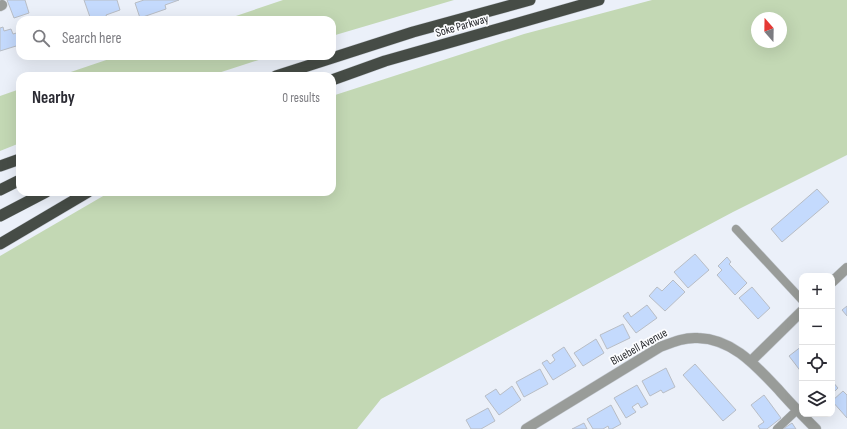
<!DOCTYPE html>
<html lang="en">
<head>
<meta charset="utf-8">
<style>
  body { margin:0; font-family:"Sofia Sans Condensed",sans-serif; background:#f2f2f3; color:#2b2b33 }
  .controls { position:absolute; right:12px; bottom:12px; display:grid; overflow:hidden; border-radius:8px; box-shadow:0 4px 16px #0002 }
  .controls button { width:36px; height:36px; display:grid; place-items:center; padding:0; border:0; border-bottom:1px solid #e1e1e2; background:#fff; color:#2b2b33; font:20px sans-serif }
  .compass { position:absolute; left:751px; top:12px; width:36px; height:36px; border-radius:50%; background:#fff; box-shadow:0 4px 16px #0002; rotate:340deg }
  .list { margin:0; padding:0; list-style:none }
  h2 { display:flex; justify-content:space-between; align-items:center; height:52px; margin:0; padding:0 16px; font-size:17px }
  h2 small { font-size:13px; font-weight:400; color:#7c7c81 }
  .icon { flex:none; width:22px; height:22px; fill:none; stroke:currentColor; stroke-width:2; stroke-linecap:round; stroke-linejoin:round }
  .map { position:relative; flex:none; width:847px; height:429px; overflow:hidden }
  .search { position:absolute; background:#fff; box-shadow:0 4px 16px #0002; left:16px; top:16px; width:320px; height:44px; display:flex; align-items:center; gap:10px; box-sizing:border-box; padding:0 14px; border-radius:12px; color:#7c7c81; font-size:15px }
  .panel { position:absolute; background:#fff; box-shadow:0 4px 16px #0002; left:16px; top:72px; width:320px; height:124px; border-radius:12px }
  .map>svg:first-child { display:block }
  .green { fill:#c3d8b4; fill-rule:evenodd }
  .building { fill:#c4dafd; stroke:#b8bdc5 }
  .lines { fill:none; stroke-linecap:round; stroke-linejoin:round }
  .service-casing { stroke:#c6cbd3; stroke-width:9 }
  .minor-casing { stroke:#c6cbd3; stroke-width:11 }
  .trunk-casing { stroke:#c6cbd3; stroke-width:12 }
  .service { stroke:#999c99; stroke-width:8 }
  .minor { stroke:#999c99; stroke-width:10 }
  .trunk { stroke:#464c46; stroke-width:11 }
  .labels { text-anchor:middle; dominant-baseline:central; stroke-width:3.5; stroke-linejoin:round; paint-order:stroke }
  .street-label { font-size:12px; fill:#1f2125; stroke:#fcfdff }
</style>
</head>
<body>
<div class="map">
<svg width="847" height="429" viewBox="0 0 847 429">
  <rect width="100%" height="100%" fill="#ebf0f9"/>
  <path class="green" d="M283,0H454L332,36V20H224Z
    M652,0H847V155L733,212L381,399L357,429H0V256L110,192H332V96L524,34ZM757,18H781V42H757Z
    M118,56H271L209,76H59Z
    M20,89V143L0,151V96Z"/>
  <path class="building" d="M7,0H25L29,13L14,18Z
    M84,0H117L120,10L106,15L108,20H91Z
    M144,0H179L165,5L166,9L140,18L135,3Z
    M3,27L4,31L11,29L13,34L20,32V50H18L16,46L0,51V28Z
    M817,189L829,202L782,242L771,229Z
    M695,254L709,270L688,288L674,272Z
    M727,257L731,262L729,264L747,283L735,295L717,275L722,270L718,266Z
    M673,280L685,292L665,311L649,296L657,287L662,291Z
    M752,287L770,308L758,319L739,298Z
    M647,305L657,318L636,333L623,316L628,312L631,317Z
    M847,306V316L842,310Z
    M623,324L630,338L607,349L600,335Z
    M596,339L604,353L583,366L574,353Z
    M802,346V373L789,356Z
    M564,347L576,366L553,380L542,363L547,360L550,364L555,360L552,355Z
    M695,364L736,410L723,421L683,375Z
    M666,368L675,387L663,393L661,390L650,396L642,381Z
    M540,369L548,384L524,397L516,382Z
    M832,381L838,388L832,394Z
    M637,385L648,404L641,408L638,403L632,407L636,412L626,418L614,398Z
    M512,386L521,400L499,415L485,396L496,389L500,395Z
    M843,391L847,395V418L832,401Z
    M764,395L781,418L767,429H760L758,426L764,422L751,405Z
    M611,405L621,424L612,429H609L608,426L603,429H593L587,419Z
    M488,408L495,421L481,429H471L466,420Z
    M584,423L587,429H572Z
    M792,423L796,429H783Z"/>
  <g class="lines">
    <g class="service-casing">
      <path id="service" d="M736,229L802,300
        M777,429L797,410"/>
    </g>
    <g class="minor-casing">
      <path id="minor" d="M0,6L2,5
        M832,282L847,268
        M751,361L802,311
        M526,429L660,347C673,342 685,337 698,338C733,339 756,366 778,389C790,403 803,416 816,429"/>
    </g>
    <g class="trunk-casing">
      <path id="trunk" d="M276,76L413,32L530,0
        M332,80L385,61L599,0
        M0,166L20,159
        M0,190L20,180
        M0,216L46,192
        M0,244L88,192"/>
    </g>
    <use href="#service" class="service"/>
    <use href="#minor" class="minor"/>
    <use href="#trunk" class="trunk"/>
  </g>
  <g class="labels">
    <g class="street-label">
      <text transform="translate(462 26) rotate(-16)">Soke Parkway</text>
      <text transform="translate(639 347) rotate(-29)">Bluebell Avenue</text>
    </g>
  </g>
</svg>
<div class="controls">
<button>+</button>
<button>−</button>
<button><svg class="icon" aria-label="locate" viewBox="0 0 24 24"><circle cx="12" cy="12" r="6"/><path d="M12 2v4M12 18v4M2 12h4M18 12h4"/></svg></button>
<button><svg class="icon" aria-label="layers" viewBox="0 0 24 24"><path d="M12 4l9 5-9 5-9-5zM3 14l9 5 9-5"/></svg></button>
</div>
<svg class="compass" viewBox="-18 -18 36 36"><path d="M0-13l5 13h-10z" fill="#e53935"/><path d="M0 13l5-13h-10z" fill="#7c7c81"/></svg>
<div class="search"><svg class="icon" aria-label="search" viewBox="0 0 24 24"><circle cx="10" cy="10" r="6"/><path d="M15 15l6 6"/></svg>Search here</div>
<section class="panel">
<h2>Nearby<small>0 results</small></h2>
<ul class="list">
</ul>
</section>
</div>
</body>
</html>
